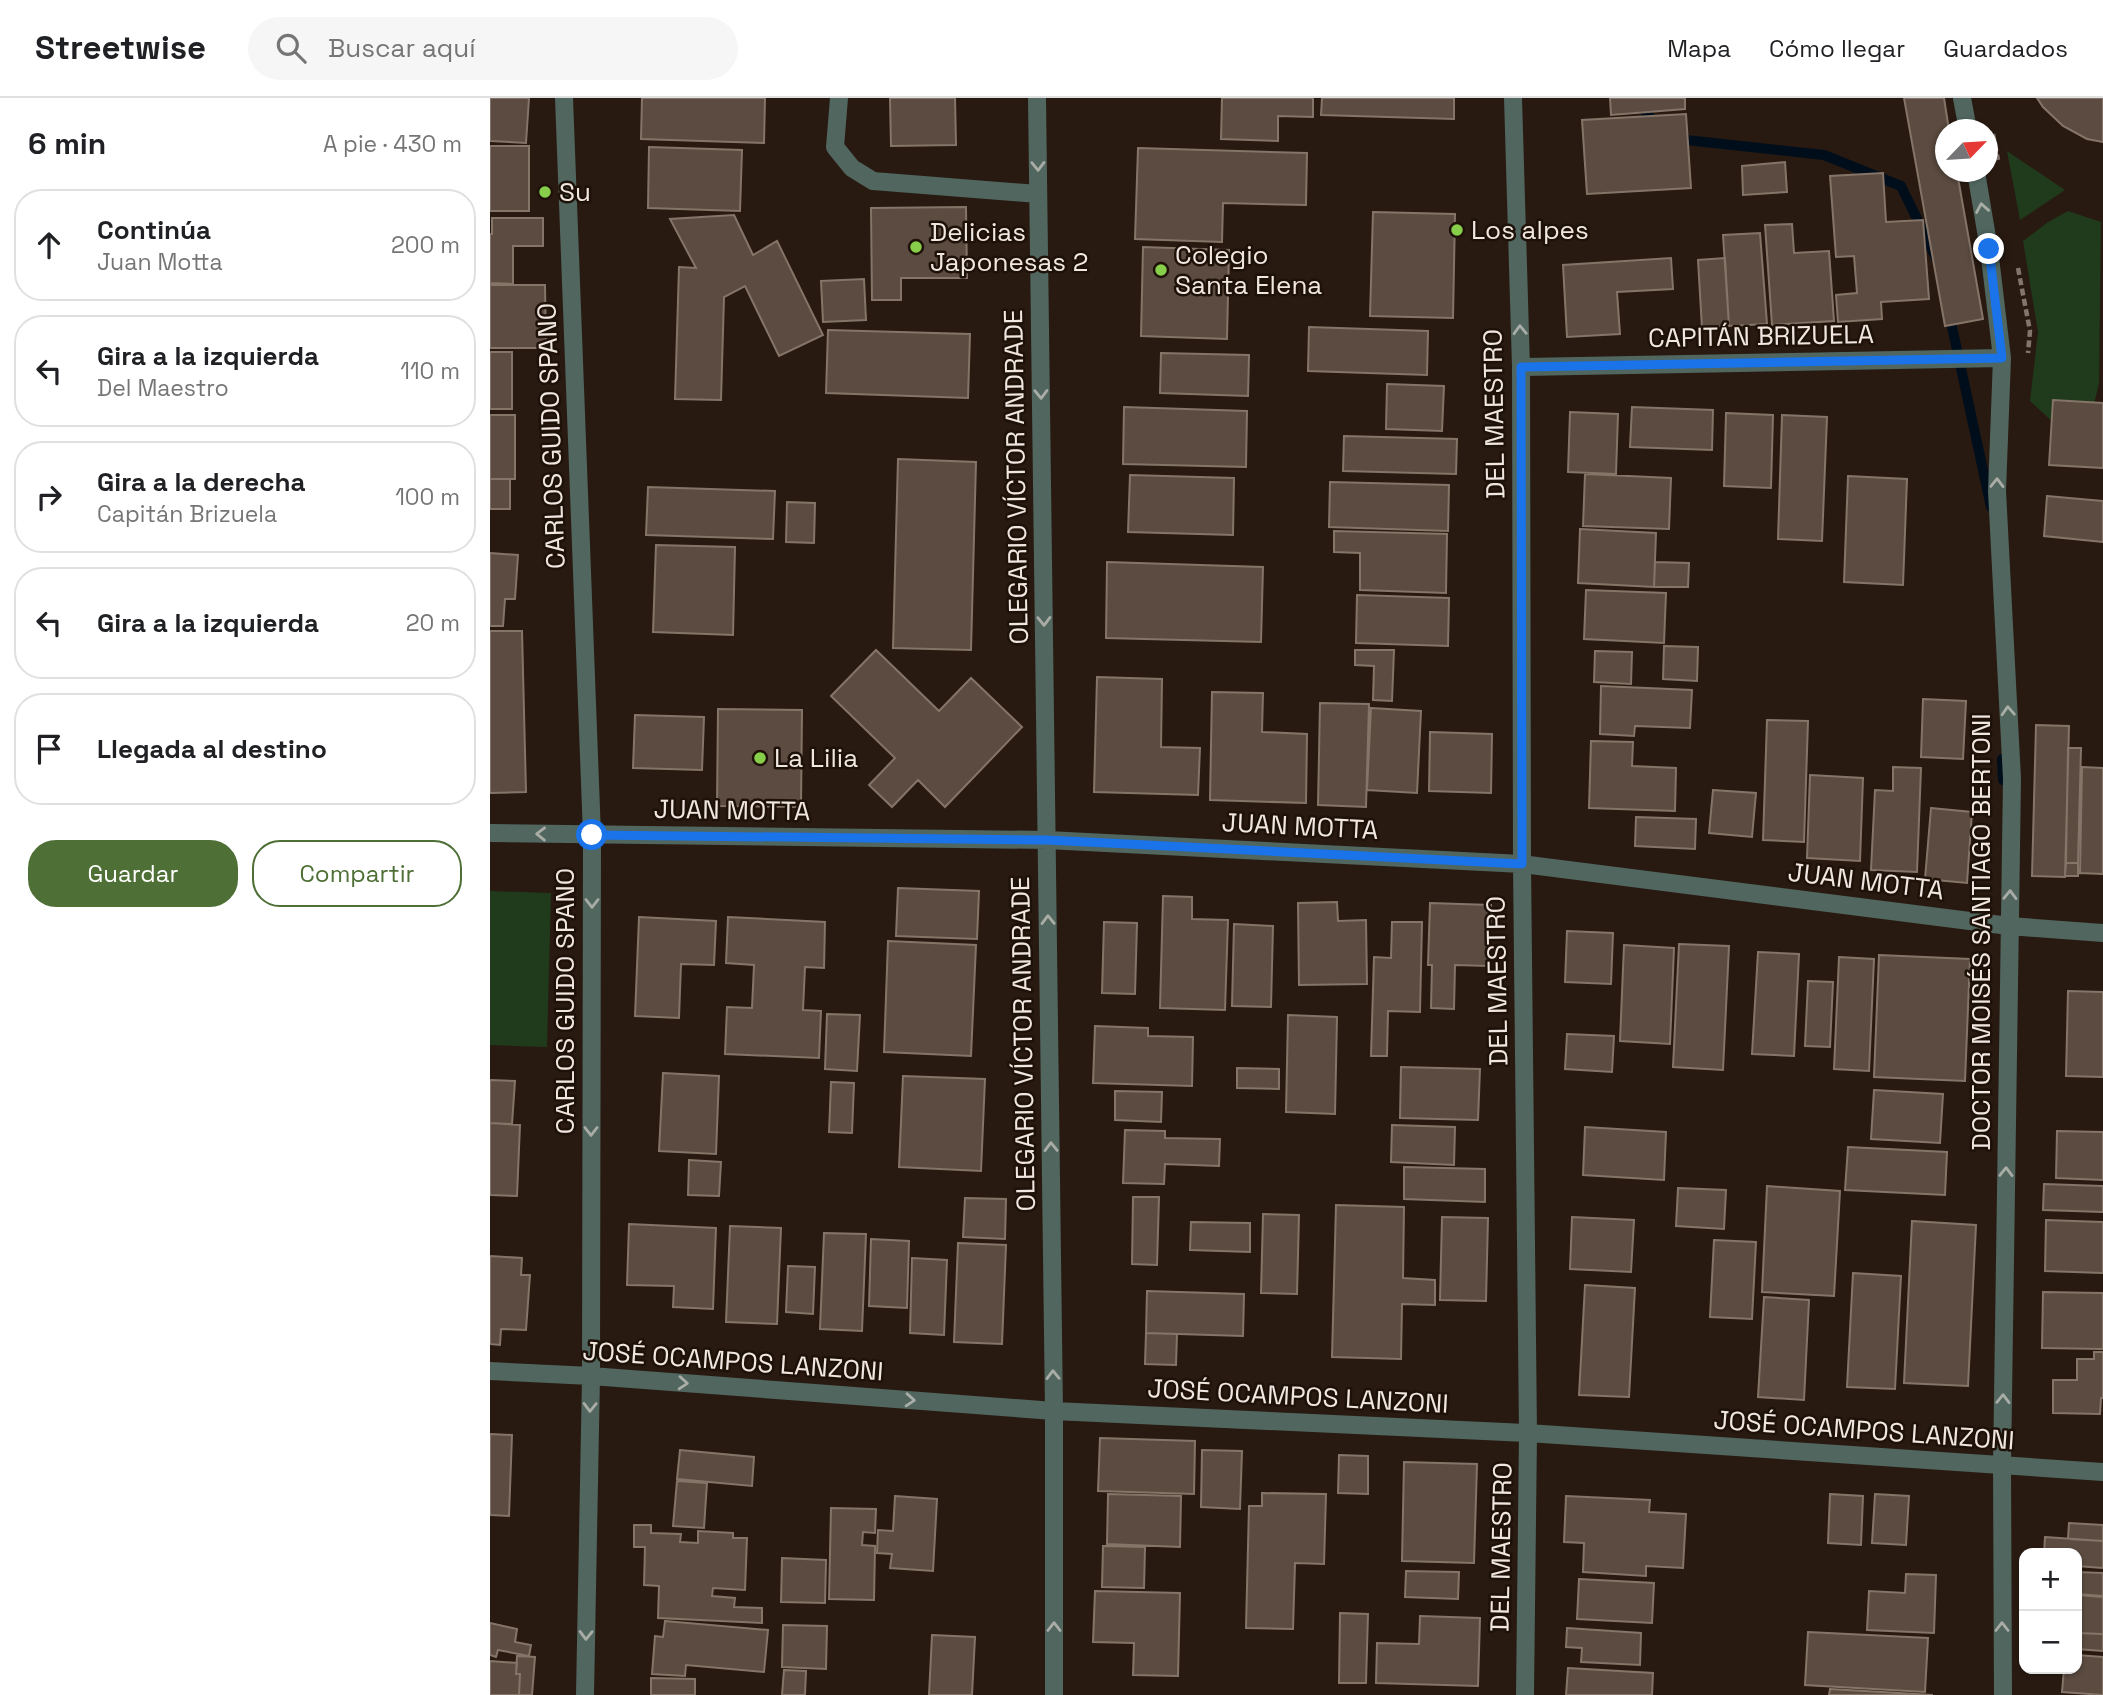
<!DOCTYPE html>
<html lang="es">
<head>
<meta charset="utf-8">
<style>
  body { margin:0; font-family:"Space Grotesk",sans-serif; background:#f6f6f6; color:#202124 }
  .controls { position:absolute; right:21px; bottom:21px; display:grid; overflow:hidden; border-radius:14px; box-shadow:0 2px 5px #0004 }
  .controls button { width:63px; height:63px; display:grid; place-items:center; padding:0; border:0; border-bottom:2px solid #e0e0e0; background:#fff; color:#202124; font:35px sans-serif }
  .compass { position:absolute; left:1445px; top:21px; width:63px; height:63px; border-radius:50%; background:#fff; box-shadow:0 2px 5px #0004; rotate:65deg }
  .stop { position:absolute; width:21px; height:21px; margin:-16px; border:5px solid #1a73e8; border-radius:50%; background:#fff }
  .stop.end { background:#1a73e8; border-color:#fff; box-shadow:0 2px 7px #0008 }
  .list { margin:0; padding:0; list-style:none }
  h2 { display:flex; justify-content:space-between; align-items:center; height:91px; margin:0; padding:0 28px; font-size:30px }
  h2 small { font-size:23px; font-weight:400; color:#757577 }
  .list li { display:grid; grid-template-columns:46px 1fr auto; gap:21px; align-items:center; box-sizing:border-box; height:112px; margin:0 14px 14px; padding:0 14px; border:2px solid #e0e0e0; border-radius:28px }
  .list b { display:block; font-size:26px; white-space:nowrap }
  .list p { margin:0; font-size:23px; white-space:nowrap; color:#757577 }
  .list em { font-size:23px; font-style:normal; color:#757577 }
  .actions { display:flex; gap:14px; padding:21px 28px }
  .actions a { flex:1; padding:16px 0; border:2px solid #4e6f35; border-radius:28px; text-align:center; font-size:24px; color:#4e6f35 }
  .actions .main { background:#4e6f35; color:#fff }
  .icon { flex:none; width:38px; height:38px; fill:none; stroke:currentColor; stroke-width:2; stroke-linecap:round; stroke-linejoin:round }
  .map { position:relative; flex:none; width:1613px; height:1597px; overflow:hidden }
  header { display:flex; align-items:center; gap:42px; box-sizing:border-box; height:98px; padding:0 35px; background:#fff; border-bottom:2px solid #e0e0e0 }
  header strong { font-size:33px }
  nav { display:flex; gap:38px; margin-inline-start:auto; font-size:24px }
  .search { width:490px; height:63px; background:#f6f6f6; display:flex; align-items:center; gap:18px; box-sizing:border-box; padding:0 24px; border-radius:38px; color:#757577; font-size:26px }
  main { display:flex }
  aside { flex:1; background:#fff }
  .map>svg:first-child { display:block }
  .green { fill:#203a1c }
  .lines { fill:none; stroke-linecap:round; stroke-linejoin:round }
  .stream { stroke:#000e1b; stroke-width:10 }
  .building { fill:#5b4b40; stroke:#857468; stroke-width:2 }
  .path { stroke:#81756d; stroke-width:4.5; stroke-dasharray:7 3.5; stroke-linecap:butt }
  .minor { stroke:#50665f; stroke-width:18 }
  .oneway { stroke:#a9ada6 }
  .route { stroke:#1a73e8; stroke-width:9 }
  .poi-dot { fill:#87cf4a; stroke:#1e1108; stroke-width:2.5 }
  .labels { text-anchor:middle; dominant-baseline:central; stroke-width:5; stroke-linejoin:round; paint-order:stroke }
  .poi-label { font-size:26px; fill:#f1e7e1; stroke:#1e1108; text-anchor:start }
  .street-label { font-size:26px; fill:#f1e7e1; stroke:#1e1108 }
</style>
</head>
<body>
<header>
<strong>Streetwise</strong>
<div class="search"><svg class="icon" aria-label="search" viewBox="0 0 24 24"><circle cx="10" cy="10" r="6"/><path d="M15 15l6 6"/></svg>Buscar aquí</div>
<nav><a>Mapa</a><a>Cómo llegar</a><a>Guardados</a></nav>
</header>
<main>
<aside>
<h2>6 min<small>A pie · 430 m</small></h2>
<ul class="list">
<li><svg class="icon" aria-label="ahead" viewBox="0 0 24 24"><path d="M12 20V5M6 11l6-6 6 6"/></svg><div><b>Continúa</b><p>Juan Motta</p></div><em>200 m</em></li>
<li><svg class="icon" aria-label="left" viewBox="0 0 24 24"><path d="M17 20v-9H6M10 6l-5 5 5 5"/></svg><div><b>Gira a la izquierda</b><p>Del Maestro</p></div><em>110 m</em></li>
<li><svg class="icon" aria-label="right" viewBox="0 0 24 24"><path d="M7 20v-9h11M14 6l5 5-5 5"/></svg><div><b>Gira a la derecha</b><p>Capitán Brizuela</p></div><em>100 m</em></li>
<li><svg class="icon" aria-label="left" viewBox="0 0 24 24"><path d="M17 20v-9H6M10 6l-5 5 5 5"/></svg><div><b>Gira a la izquierda</b></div><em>20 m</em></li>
<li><svg class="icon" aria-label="arrive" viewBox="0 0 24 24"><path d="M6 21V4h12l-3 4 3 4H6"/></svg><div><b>Llegada al destino</b></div></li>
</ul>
<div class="actions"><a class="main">Guardar</a><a>Compartir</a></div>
</aside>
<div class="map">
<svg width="1613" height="1597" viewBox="0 0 1613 1597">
  <rect width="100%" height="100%" fill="#281a11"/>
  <path class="green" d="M1517,53L1575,92L1530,122Z
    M1578,113L1611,124L1609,285L1594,349L1577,337L1540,303L1548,234L1533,143L1558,124Z
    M0,793L61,795L57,949L0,947Z"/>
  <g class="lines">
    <path class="stream" d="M1143,0L1167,27
      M1187,41L1334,57L1411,88L1446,160
      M1459,215L1501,409
      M1512,661L1513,682"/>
  </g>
  <path class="building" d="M0,0H39L36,45L0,43Z
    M152,0H275L274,45L151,41Z
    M400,0H465L466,47L401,48Z
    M732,0H823V19L788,18V43L731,41Z
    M832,0H964V21L831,17Z
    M1120,0H1195V11L1121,17Z
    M1414,0H1454L1459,32H1456V74H1467L1493,221L1455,228Z
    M1547,0H1613V44L1597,41L1573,28L1553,9Z
    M1196,16L1201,90L1097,96L1092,22Z
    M0,48H39V113H0Z
    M159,49L252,52L250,113L158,110Z
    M648,50L817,55L816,107L733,105L732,144L645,141Z
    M1295,64L1297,94L1253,97L1252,68Z
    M1393,75L1396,124L1433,122L1439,201L1391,204L1392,221L1348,224L1346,197L1367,195L1364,158L1346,159L1340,78Z
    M476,109L477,180H411V202H382L381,110Z
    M883,114L965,116L963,220L880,218Z
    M244,117L263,157L287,143L333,237L289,258L255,188L234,199L231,302L185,301L189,169L206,170L180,121Z
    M2,120H53V148H23V186L0,185V136H2Z
    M1302,126L1304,155L1339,153L1344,223L1282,227L1275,127Z
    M1270,135L1277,226L1239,228L1233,137Z
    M653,149L739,152L737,241L651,238Z
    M1181,160L1183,191L1127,194L1130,236L1077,239L1073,167Z
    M1235,160L1239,228L1212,230L1208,162Z
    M374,181L376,222L333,224L331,183Z
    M0,187H55L56,250H0Z
    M819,229L938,233L937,277L818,273Z
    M338,232L480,236L478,300L336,295Z
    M0,254H22V311H0Z
    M671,255L759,257L758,298L670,295Z
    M897,286L954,288L952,333L896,331Z
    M1563,302L1613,305V370L1559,367Z
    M634,309L757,313L756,369L633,366Z
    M1142,309L1223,312L1222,352L1140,349Z
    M1080,314L1128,316L1126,376L1078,374Z
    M1236,315L1283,317L1281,390L1234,388Z
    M0,317H25V381H0Z
    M1292,317L1337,319L1332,443L1288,441Z
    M854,338L967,341L966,376L853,373Z
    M408,361L486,364L481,552L403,550Z
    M1095,376L1181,380L1179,431L1093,428Z
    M640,377L744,380L743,437L638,434Z
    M1358,378L1417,381L1413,487L1354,484Z
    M0,381H20V411H0Z
    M840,384L959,387L958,433L839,429Z
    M158,389L285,393L283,441L156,437Z
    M1557,398L1613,403V444L1554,438Z
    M297,404L325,405L324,445L296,444Z
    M1090,431L1166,435L1164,489L1088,485Z
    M844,433L957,436L956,495L870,492V455L844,454Z
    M166,447L245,449L243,537L163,534Z
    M0,455L28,457L25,501H15L13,528H0Z
    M617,464L773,469L771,544L616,540Z
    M1165,464L1199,465L1198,489H1164Z
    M1096,492L1176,495L1174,545L1094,541Z
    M867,497L959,500L958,548L866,545Z
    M0,533H32L36,694L0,695Z
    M1174,548L1208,549L1207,583L1173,581Z
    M386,552L449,613L481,580L532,629L455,709L428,682L402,709L379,687L405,660L341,598Z
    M865,552H904L902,603L883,602L884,568L865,567Z
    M1105,553L1142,554L1141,586L1104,584Z
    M607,579L672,581L671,649L710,650L708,697L604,694Z
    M1111,588L1202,592L1200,630L1145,628L1144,638L1110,636Z
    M722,594L773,595L772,634L817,636L816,705L720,702Z
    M1433,601L1476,603L1473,661L1431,659Z
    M830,605L879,606L876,709L828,707Z
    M881,610L931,613L927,695L877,692Z
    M228,611L312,612L311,709L227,708Z
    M145,617L214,619L212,672L143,670Z
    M1277,622L1318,623L1314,744L1273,742Z
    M1546,627L1579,628L1575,779L1542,778Z
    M940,634L1002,636L1001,695L939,693Z
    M1101,643L1143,644L1142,668L1186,670L1185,713L1099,710Z
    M1578,650H1591L1588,765H1576Z
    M1403,669L1431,670L1427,774L1381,772L1385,692L1403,693Z
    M1592,669L1613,670V776L1590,775Z
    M1320,677L1373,680L1370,763L1317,760Z
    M1223,692L1266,695L1262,739L1219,735Z
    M1441,710L1482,714L1477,785L1435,781Z
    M1146,719L1206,721L1205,751L1145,748Z
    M1576,765H1588V778H1575Z
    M408,790L489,793L487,841L406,838Z
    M673,798L702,799V821L738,822L735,912L670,910Z
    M847,804L848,823L876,822L877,886L809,887L808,805Z
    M940,805L1001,807L999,868L965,867L964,911L941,910L942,867H938Z
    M149,819L226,823L224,867L191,866L189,920L145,918Z
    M238,819L335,824L334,870L315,869L313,912L331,913L329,960L235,956L237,909L262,910L264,867L236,865Z
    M614,824L647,825L645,896L612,895Z
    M902,824H932L930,914L898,913L897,958H881L884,859L901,860Z
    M744,826L783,828L781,909L742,908Z
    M1077,833L1123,835L1121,886L1075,884Z
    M398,843L486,847L481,958L394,954Z
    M1189,846L1239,848L1233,972L1183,969Z
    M1134,847L1184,850L1180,946L1130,943Z
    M1268,854L1309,856L1304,958L1262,956Z
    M1389,857L1480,861L1475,983L1384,979Z
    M1349,859L1384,861L1379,973L1344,971Z
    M1318,883L1343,884L1340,949L1315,948Z
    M1578,893L1613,894V979L1576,978Z
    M337,916L370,917L367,973L335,971Z
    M798,917L847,919L845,1016L796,1014Z
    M605,928L658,930V938L703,939L702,988L603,985Z
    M1077,936L1124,938L1122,974L1075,971Z
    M911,969L990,971L988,1022L910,1020Z
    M747,970L789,971V991L747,990Z
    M173,975L229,978L226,1056L169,1053Z
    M413,978L495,981L491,1073L409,1069Z
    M0,982L25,983L22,1026L0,1025Z
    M341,984L364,985L362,1035L339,1034Z
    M1384,992L1453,996L1450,1045L1381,1041Z
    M625,993L672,994L671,1024L625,1022Z
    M0,1025L30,1027L27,1098L0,1097Z
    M902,1027L965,1029L964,1067L901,1064Z
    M1095,1029L1176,1034L1174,1082L1093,1077Z
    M635,1032L675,1033V1040L730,1041L729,1068L675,1066L674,1086L633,1085Z
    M1567,1033L1613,1034V1082L1566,1080Z
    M1358,1049L1457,1054L1455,1097L1355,1092Z
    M199,1062L231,1064L229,1098L198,1097Z
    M914,1069L995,1071V1104L914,1101Z
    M1554,1086L1613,1088V1114L1553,1112Z
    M1277,1088L1350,1093L1344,1198L1272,1194Z
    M1188,1090L1236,1092L1234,1131L1186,1128Z
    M643,1099H669L667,1167L642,1166Z
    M475,1100L516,1101L515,1141L473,1139Z
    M846,1107L914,1109L913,1180L945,1182V1207L912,1206L911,1261L842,1259Z
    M773,1116L809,1117L807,1196L771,1195Z
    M952,1119L998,1120L996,1203L950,1202Z
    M1082,1119L1144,1122L1141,1174L1080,1171Z
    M1556,1122L1613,1124V1175L1555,1173Z
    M1422,1123L1486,1127L1478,1288L1414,1285Z
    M701,1124L760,1125V1154L700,1152Z
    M139,1126L226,1130L223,1211L183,1209L184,1188L137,1187Z
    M240,1128L291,1130L287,1226L236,1224Z
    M334,1135L376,1136L372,1233L330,1231Z
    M381,1141L419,1143L417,1210L379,1208Z
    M1224,1142L1266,1144L1262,1221L1220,1219Z
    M468,1145L516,1147L512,1246L464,1244Z
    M0,1158L32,1160L31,1177H40L36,1232L11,1231L10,1247L0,1246Z
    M422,1160L457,1162L454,1237L420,1235Z
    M298,1168L325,1169L323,1216L296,1214Z
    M1363,1175L1411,1178L1405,1291L1357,1289Z
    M1095,1187L1145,1190L1139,1299L1089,1297Z
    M657,1193L754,1196L753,1238L656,1235Z
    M1553,1194L1613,1195V1251L1552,1250Z
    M1274,1199L1319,1202L1314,1302L1268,1299Z
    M656,1235L687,1236L686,1267L655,1266Z
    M1604,1254H1613V1300H1611L1610,1316L1563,1315V1282H1587V1261H1604Z
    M0,1336L22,1337L19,1418L0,1417Z
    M610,1340L705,1343L704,1396L608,1393Z
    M190,1352L264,1359L262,1388L187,1381Z
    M712,1352L752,1353L750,1411L711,1409Z
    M849,1357L878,1358V1396L848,1395Z
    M914,1364L987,1366L984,1465L912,1463Z
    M187,1383L217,1385L214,1430L183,1428Z
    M772,1395L836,1396L834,1466L805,1465L803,1531L756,1530L759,1408H772Z
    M618,1396L691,1398L690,1449L617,1446Z
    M1340,1396L1373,1398L1371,1447L1338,1445Z
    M1385,1396L1419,1398L1416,1447L1382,1445Z
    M405,1398L447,1401L443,1473L400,1470L402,1456L387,1455L388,1432L403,1433Z
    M1076,1398L1160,1402L1159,1414L1196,1416L1193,1470L1156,1468V1478L1093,1474L1094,1445L1074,1444Z
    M341,1410L386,1411L385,1435L373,1434L372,1447L385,1448L384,1502L339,1501Z
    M1579,1425L1613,1427V1443L1578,1441Z
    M144,1427H161V1435L191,1436L190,1444L208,1445V1433L243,1435V1440H257L255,1492L223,1490L222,1498L245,1500L244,1509L272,1510V1525L168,1520L169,1488L154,1487L155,1449H144Z
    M1555,1439L1613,1443V1470L1587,1468V1455H1554Z
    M613,1448L655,1449L654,1490L612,1489Z
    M292,1460L336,1462L335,1505L291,1504Z
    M916,1473L969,1474L968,1501L915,1499Z
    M1587,1474L1613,1475V1498L1587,1496Z
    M1416,1476L1446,1477L1444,1535L1377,1532L1379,1493L1415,1495Z
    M1089,1481L1164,1485L1162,1525L1087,1521Z
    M605,1493L690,1495L688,1578L643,1577L644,1545L603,1544Z
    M1587,1497L1613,1499V1536L1587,1535Z
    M850,1515L878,1516L876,1585H849Z
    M930,1518L990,1520L988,1588L886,1585L887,1545L929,1546Z
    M175,1523L278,1532L274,1574L196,1567L195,1578L162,1576L165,1538L173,1539Z
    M0,1525L27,1531L25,1544L41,1547L39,1558L8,1552L6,1559L0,1557Z
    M293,1527L337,1528L336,1571L292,1569Z
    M1077,1530L1151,1535L1150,1567L1091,1564L1092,1550L1076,1549Z
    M1318,1534L1438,1540L1435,1594L1315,1587Z
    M1587,1535L1613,1536V1553L1587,1551Z
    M442,1537L485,1539L482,1597H439Z
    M1587,1557L1613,1559V1597L1572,1594L1574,1571H1587Z
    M27,1558L45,1559L42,1597H29L30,1576H26Z
    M0,1563L27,1565L26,1576H30L29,1597H0Z
    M1078,1570L1163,1575L1162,1597H1076Z
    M294,1572L316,1573L315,1597H292Z
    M161,1580L205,1581V1597H161Z
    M1340,1591L1443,1597H1339Z"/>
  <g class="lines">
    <path class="path" d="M1503,36L1508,62
      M1528,170L1540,233L1538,255"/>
    <path class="minor" d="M74,0L102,737L101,1278L95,1597
      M349,0L345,49L362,70L383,83L548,96
      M547,0L564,1313V1597
      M1023,0L1031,269L1032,766L1038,1335L1035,1597
      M1472,0L1478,32
      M1486,74L1499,151L1512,260L1507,393L1522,681L1512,1368L1513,1597
      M1031,269L1512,260
      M0,735L557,742L1032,766L1519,828L1613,835
      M0,1273L101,1278L564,1313L1038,1335L1613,1374"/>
  </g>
  <defs><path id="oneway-chevron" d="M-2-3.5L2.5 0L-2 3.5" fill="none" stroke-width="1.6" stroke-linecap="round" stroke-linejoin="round" transform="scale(1.75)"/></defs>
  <g class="oneway">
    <use href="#oneway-chevron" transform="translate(548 68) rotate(89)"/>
    <use href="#oneway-chevron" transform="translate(1492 110) rotate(-100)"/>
    <use href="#oneway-chevron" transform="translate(1030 232) rotate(-92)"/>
    <use href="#oneway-chevron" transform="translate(551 296) rotate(89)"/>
    <use href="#oneway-chevron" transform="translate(1507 385) rotate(-89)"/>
    <use href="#oneway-chevron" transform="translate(554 523) rotate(89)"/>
    <use href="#oneway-chevron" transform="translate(1518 613) rotate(-93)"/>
    <use href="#oneway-chevron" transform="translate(51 736) rotate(-179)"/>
    <use href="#oneway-chevron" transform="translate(1520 797) rotate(-89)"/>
    <use href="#oneway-chevron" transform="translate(102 805) rotate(90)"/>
    <use href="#oneway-chevron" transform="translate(558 822) rotate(-91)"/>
    <use href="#oneway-chevron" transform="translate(101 1033) rotate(90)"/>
    <use href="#oneway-chevron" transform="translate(561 1049) rotate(-91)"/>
    <use href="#oneway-chevron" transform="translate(1516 1074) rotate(-89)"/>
    <use href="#oneway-chevron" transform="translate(563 1277) rotate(-91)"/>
    <use href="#oneway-chevron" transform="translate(193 1285) rotate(4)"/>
    <use href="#oneway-chevron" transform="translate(1513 1301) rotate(-89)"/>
    <use href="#oneway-chevron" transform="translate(420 1302) rotate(4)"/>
    <use href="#oneway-chevron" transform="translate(100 1309) rotate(91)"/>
    <use href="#oneway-chevron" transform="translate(564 1529) rotate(-90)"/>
    <use href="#oneway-chevron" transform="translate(1512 1529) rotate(-90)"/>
    <use href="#oneway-chevron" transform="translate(96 1537) rotate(91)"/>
  </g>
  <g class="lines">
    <path class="route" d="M102,737L557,742L1032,766L1031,269L1512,260L1499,151"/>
  </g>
  <g class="poi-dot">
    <circle cx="55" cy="94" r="7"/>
    <circle cx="967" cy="132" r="7"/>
    <circle cx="426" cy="149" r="7"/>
    <circle cx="671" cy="172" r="7"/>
    <circle cx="270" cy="660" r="7"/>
  </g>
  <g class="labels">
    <g class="poi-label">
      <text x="69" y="94">Su</text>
      <text x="981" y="132">Los alpes</text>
      <text x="440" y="134">Delicias<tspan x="440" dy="30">Japonesas 2</tspan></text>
      <text x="685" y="157">Colegio<tspan x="685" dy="30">Santa Elena</tspan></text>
      <text x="284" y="660">La Lilia</text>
    </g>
    <g class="street-label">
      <text transform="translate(1271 238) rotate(-1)">CAPITÁN BRIZUELA</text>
      <text transform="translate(1004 316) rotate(-91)">DEL MAESTRO</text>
      <text transform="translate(61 338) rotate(-92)">CARLOS GUIDO SPANO</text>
      <text transform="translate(526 379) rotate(-91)">OLEGARIO VÍCTOR ANDRADE</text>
      <text transform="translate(242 712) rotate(1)">JUAN MOTTA</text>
      <text transform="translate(810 728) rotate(3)">JUAN MOTTA</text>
      <text transform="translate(1376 783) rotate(7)">JUAN MOTTA</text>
      <text transform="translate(1491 834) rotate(-90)">DOCTOR MOISÉS SANTIAGO BERTONI</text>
      <text transform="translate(1007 883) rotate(-91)">DEL MAESTRO</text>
      <text transform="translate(75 903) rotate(-90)">CARLOS GUIDO SPANO</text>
      <text transform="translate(533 946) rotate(-91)">OLEGARIO VÍCTOR ANDRADE</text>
      <text transform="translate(243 1263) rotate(4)">JOSÉ OCAMPOS LANZONI</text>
      <text transform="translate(808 1298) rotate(3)">JOSÉ OCAMPOS LANZONI</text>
      <text transform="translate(1374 1332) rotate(4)">JOSÉ OCAMPOS LANZONI</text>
      <text transform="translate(1011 1449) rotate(-89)">DEL MAESTRO</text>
    </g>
  </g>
</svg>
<div class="controls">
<button>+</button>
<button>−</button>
</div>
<svg class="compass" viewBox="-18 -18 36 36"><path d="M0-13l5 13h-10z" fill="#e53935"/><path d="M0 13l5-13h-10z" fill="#757577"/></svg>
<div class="stop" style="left:102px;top:737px"></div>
<div class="stop end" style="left:1499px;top:151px"></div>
</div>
</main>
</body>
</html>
